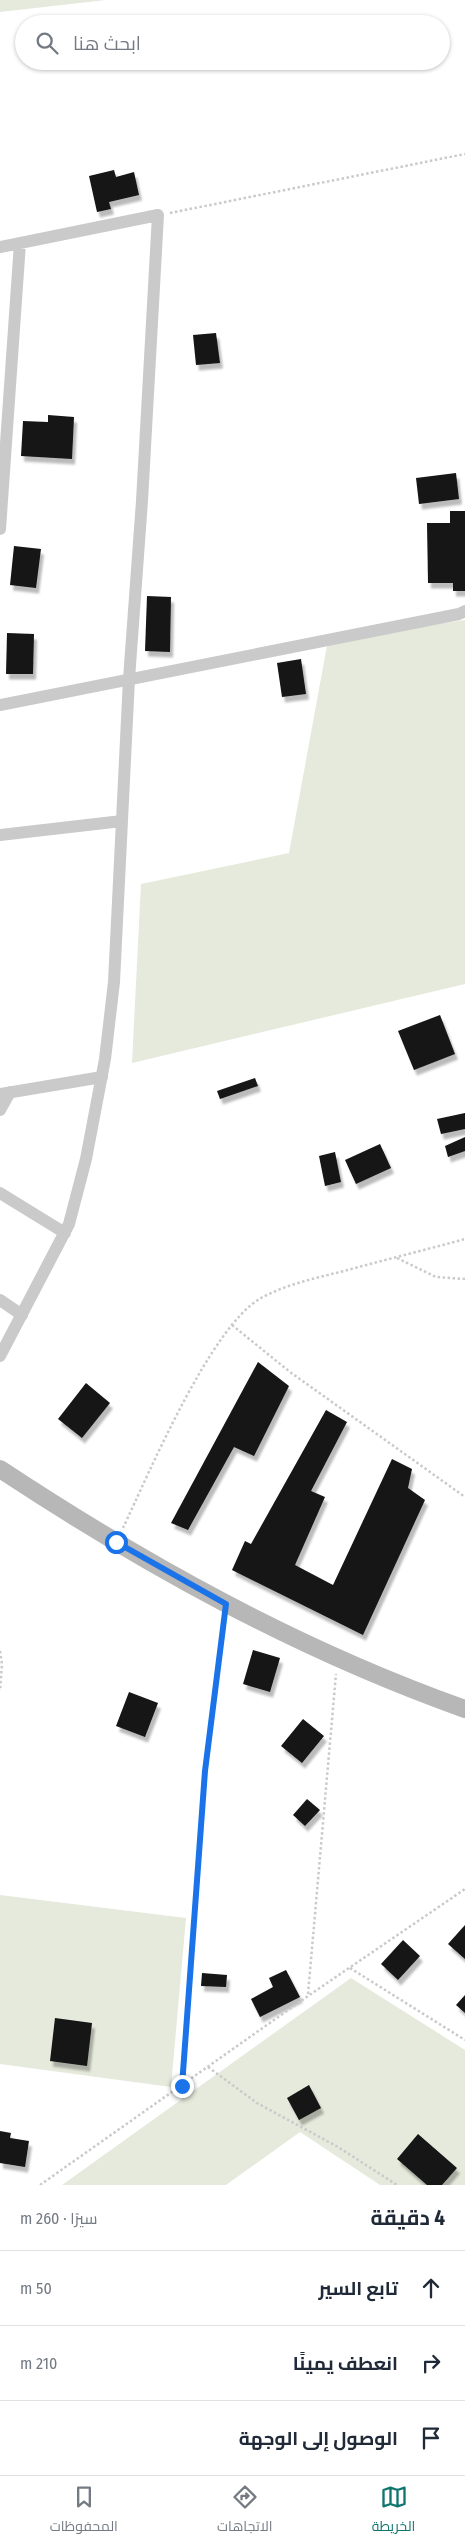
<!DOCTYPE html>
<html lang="ar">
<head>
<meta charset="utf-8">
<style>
  body { margin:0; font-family:"Fira Sans Condensed",Cairo,sans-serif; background:#f2f2f3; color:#1f2937; direction:rtl }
  .stop { position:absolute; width:15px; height:15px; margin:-11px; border:4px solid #1a73e8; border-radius:50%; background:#fff }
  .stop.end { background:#1a73e8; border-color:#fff; box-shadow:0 1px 5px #0008 }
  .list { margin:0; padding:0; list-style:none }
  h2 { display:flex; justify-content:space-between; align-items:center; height:65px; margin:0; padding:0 20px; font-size:21px }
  h2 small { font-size:16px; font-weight:400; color:#747a83 }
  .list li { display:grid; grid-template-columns:32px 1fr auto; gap:15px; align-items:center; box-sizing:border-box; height:75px; padding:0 20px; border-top:1px solid #e0e1e3 }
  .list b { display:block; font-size:19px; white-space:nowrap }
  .list em { font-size:16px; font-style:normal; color:#747a83 }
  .icon { flex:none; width:28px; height:28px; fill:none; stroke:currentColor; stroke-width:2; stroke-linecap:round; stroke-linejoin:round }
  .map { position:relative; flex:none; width:465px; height:2185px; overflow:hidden; direction:ltr }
  .search { position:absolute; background:#fff; box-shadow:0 1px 4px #0004; left:15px; right:15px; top:15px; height:55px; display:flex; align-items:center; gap:12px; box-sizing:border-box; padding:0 18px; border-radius:28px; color:#747a83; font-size:19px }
  .sheet { height:290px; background:#fff }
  nav { display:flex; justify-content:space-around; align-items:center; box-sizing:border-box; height:70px; border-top:1px solid #e0e1e3; background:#fff; font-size:14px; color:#747a83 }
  nav a { display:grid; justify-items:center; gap:2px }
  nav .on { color:#0f766e }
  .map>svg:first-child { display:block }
  .green { fill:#e5eadc }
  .building { fill:#141414; filter:url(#shadow) }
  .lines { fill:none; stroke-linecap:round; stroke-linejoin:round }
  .path { stroke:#cacaca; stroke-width:2.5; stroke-dasharray:2.5 2.5; stroke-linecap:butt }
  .minor { stroke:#cacaca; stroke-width:12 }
  .secondary { stroke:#b7b7b7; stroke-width:18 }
  .route { stroke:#1a73e8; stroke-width:6 }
</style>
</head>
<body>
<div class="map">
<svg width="465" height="2185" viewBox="0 0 465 2185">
  <defs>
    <filter id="shadow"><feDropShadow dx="3" dy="5.5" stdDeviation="1" flood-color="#0004"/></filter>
  </defs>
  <rect width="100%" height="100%" fill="#fff"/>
  <path class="green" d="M0,0H106L0,12Z
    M465,620V984L132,1063L141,884L289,853L328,640Z
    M0,1895L186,1918L171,2087L0,2064Z
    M351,1978L465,2050V2185H380L300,2132L226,2185H62Z"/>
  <path class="building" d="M114,170L116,177L134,172L139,195L109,202L111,209L97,212L89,176Z
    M216,333L220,363L196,365L193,335Z
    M48,415L74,417L72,459L21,456L23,421L48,422Z
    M456,473L459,499L419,504L416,478Z
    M450,511H465V591H453V583H428L427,523H450Z
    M14,546L41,549L36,588L10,585Z
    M147,596L171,597L170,652L145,651Z
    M7,633L34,634L33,674H6Z
    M301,659L306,694L282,697L277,663Z
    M440,1015L455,1054L414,1070L398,1031Z
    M255,1078L258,1086L220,1099L217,1091Z
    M465,1113V1129L441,1134L437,1119Z
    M465,1137V1151L448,1157L445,1146Z
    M380,1144L391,1168L356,1184L345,1160Z
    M335,1152L341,1182L325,1186L319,1156Z
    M258,1362L289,1386L254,1456L234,1447L188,1530L171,1523Z
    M86,1383L110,1403L82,1438L58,1419Z
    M326,1410L347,1422L311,1491L325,1497L295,1565L333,1585L392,1459L412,1469L408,1488L425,1500L363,1635L232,1570L245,1541L251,1544Z
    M253,1650L280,1658L270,1692L243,1684Z
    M129,1692L158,1703L145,1737L116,1726Z
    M303,1719L324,1736L302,1763L281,1746Z
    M307,1799L320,1810L305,1826L293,1815Z
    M465,1925V1959L448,1944Z
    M403,1940L420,1956L398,1980L381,1964Z
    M286,1970L300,1997L260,2017L251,1999L273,1987L269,1978Z
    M202,1973L227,1975L226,1987L201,1986Z
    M465,1995V2013L456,2005Z
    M55,2018L92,2023L87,2066L50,2061Z
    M309,2085L321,2108L299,2120L287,2098Z
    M0,2131L11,2133L10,2138L29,2141L25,2167L0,2163Z
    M418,2134L457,2168L442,2185H427L397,2159Z"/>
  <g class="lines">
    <path class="path" d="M170,213L465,154
      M397,1258L436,1277L465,1279
      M232,1325L290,1372L465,1497
      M123,1528C149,1473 211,1326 261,1298C287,1284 316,1278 344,1271C384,1260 425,1250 465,1239
      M0,1651L2,1664L0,1691
      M350,1968L465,2040
      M308,1994L336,1674
      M208,2067L257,2103L338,2147L397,2185
      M182,2085L205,1771L224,1620
      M40,2185L308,1996L465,1889"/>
    <path class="minor" d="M0,247L158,215L142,501L129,679L114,982L105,1059L86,1159L69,1224L0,1356
      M0,529L20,243
      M0,705L459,614L465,611
      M0,835L122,821
      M0,1094L102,1077
      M0,1110L10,1092
      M0,1193L65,1233
      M0,1300L22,1315"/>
    <path class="secondary" d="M0,1469C147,1566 299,1650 465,1709"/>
  </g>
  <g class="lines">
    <path class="route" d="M116,1542L226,1604L205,1771L182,2086"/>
  </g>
</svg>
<div class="stop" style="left:116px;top:1542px"></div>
<div class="stop end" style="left:182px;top:2086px"></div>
<div class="search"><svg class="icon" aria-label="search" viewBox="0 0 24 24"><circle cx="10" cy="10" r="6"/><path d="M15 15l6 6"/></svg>ابحث هنا</div>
</div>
<section class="sheet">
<h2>4 دقيقة<small>سيرًا · 260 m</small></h2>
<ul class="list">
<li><svg class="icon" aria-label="ahead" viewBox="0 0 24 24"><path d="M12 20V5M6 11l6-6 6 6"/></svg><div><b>تابع السير</b></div><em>50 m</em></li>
<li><svg class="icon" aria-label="right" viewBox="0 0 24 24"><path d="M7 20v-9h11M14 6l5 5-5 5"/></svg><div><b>انعطف يمينًا</b></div><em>210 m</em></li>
<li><svg class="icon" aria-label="arrive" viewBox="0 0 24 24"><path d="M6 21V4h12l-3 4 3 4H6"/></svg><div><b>الوصول إلى الوجهة</b></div></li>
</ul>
</section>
<nav>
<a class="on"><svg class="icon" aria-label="map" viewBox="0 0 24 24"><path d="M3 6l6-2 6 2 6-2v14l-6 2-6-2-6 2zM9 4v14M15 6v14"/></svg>الخريطة</a>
<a><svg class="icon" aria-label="directions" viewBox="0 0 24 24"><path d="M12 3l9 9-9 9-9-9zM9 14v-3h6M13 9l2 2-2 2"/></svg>الاتجاهات</a>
<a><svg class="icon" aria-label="saved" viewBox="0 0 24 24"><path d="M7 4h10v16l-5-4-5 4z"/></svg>المحفوظات</a>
</nav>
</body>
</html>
